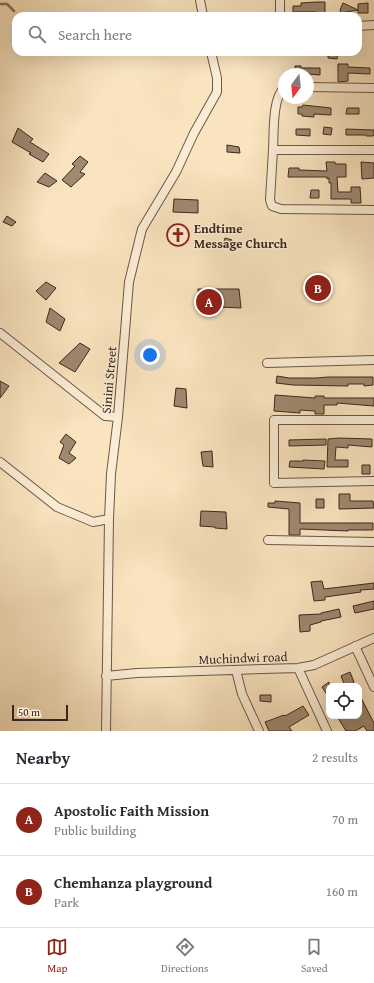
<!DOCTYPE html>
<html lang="en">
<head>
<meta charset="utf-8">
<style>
  body { margin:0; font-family:"Gentium Book Plus",serif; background:#f2f2f3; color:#2b2b33 }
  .controls { position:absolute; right:12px; bottom:12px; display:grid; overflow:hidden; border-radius:8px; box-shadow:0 4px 16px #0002 }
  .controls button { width:36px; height:36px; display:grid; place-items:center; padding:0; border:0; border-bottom:1px solid #e1e1e2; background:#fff; color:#2b2b33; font:20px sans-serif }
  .compass { position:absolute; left:278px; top:68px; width:36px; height:36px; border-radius:50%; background:#fff; box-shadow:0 4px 16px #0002; rotate:195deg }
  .scale { position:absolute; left:12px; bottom:10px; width:56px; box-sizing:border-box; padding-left:4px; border:2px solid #3e261d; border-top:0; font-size:11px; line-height:14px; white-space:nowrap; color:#3e261d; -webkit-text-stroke:3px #fbedd5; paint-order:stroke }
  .you { position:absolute; left:150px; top:355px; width:14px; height:14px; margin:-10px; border:3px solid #fff; border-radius:50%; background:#1a73e8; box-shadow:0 0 0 6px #1a73e833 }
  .badge { display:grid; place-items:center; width:26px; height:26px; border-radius:50%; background:#8f2418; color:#fff; font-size:13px; font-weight:700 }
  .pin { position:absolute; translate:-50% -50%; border:2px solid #fff; box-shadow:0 1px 4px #0006 }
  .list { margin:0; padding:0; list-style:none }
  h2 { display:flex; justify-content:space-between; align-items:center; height:52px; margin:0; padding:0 16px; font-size:17px }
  h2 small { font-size:13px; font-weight:400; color:#7c7c81 }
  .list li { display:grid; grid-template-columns:26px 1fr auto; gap:12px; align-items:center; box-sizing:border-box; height:72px; padding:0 16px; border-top:1px solid #e1e1e2 }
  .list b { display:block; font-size:15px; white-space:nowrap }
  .list p { margin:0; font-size:13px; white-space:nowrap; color:#7c7c81 }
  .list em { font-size:13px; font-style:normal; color:#7c7c81 }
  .icon { flex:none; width:22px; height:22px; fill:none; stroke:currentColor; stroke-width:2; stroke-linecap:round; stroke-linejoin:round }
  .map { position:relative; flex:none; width:374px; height:731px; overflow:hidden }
  .search { position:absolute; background:#fff; box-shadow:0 4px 16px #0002; left:12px; right:12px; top:12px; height:44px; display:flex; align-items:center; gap:10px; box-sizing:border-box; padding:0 14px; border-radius:12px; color:#7c7c81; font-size:15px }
  .sheet { height:196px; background:#fff }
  nav { display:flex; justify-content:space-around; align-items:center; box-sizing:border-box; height:56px; border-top:1px solid #e1e1e2; background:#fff; font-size:11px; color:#7c7c81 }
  nav a { display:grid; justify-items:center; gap:2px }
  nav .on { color:#8f2418 }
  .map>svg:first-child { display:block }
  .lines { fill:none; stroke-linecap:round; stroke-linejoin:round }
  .stream { stroke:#88715d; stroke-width:2.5 }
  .building { fill:#9f8971; stroke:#3e261d }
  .minor-casing { stroke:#6d5646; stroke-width:10 }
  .minor { stroke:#fbedd5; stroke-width:8 }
  .labels { text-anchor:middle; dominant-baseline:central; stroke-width:3; stroke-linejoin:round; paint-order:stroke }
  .poi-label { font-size:13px; font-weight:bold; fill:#3e261d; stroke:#fbedd5; text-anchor:start }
  .street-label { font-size:13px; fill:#3e261d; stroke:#fbedd5 }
</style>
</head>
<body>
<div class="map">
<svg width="374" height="731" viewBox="0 0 374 731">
  <rect width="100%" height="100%" fill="#f9e4bf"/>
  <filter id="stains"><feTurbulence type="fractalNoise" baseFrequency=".005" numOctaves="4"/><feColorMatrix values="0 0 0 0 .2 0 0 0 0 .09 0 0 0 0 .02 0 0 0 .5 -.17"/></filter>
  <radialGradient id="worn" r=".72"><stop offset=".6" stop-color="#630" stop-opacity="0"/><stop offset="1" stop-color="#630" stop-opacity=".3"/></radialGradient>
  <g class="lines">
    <path class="stream" d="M0,4H7L14,11"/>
  </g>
  <path class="building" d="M316,2H325V16H316V12H293V6H301V3Z
    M343,3L358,10L341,13L340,10Z
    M368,3V13H358V4Z
    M328,52H338L337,59L328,58Z
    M338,64H348V67L370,68V74L348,73V81L338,82Z
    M295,66H301V68H320V75L295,73Z
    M303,105L331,108V115L314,114V117L302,116V114H298V107H302Z
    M347,108H359V114H346Z
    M324,127L332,128L331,135L323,134Z
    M18,128L33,139L30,142L49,154L43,162L29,154L31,153L12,142Z
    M296,129H310V136L296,135Z
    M346,129L374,130V135L373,136H366V135H346Z
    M227,145L239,147L240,153L227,152Z
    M80,156L88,162L80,172L85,174L71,187L62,180L75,166L72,164Z
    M326,162H335V164H346V177H337L338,192H351V187H360L361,203H351V199H331V183H329V178L327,179V177H288L289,168H299V170L327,171Z
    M361,162L374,163V178L362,179Z
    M45,173L57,181L49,187L37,182Z
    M311,190H319V198H310Z
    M174,199L198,200V213L173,212Z
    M7,216L16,222L12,226L3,222Z
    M225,238L232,240L231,249L223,246Z
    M46,282L56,288L46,300L36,291Z
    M198,289H239L241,308L199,306Z
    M50,308L65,319L60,331L46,322Z
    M80,343L90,349L75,372L59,363Z
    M277,376L289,378H316L328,377H373V385L364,386V384H348V386L293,385L276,383Z
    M0,381L9,386L0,398Z
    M176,388L186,389L187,408L174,406Z
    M275,395L315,398V396H324V398H374V406L337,403V405H324V414H315V411L300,410V413L274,411Z
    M66,434L76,442L69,453L76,458L69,464L59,458L64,445L60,442Z
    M339,438L372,439V447L348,445V448L336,447L335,460H348V467H327L328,439Z
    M326,439V445L289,446V440Z
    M212,451L213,467L203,466L201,452Z
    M303,460L325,461L324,469L289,467L290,461H303Z
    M362,465H370V474H362Z
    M339,494H350V501H373L374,508L339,509Z
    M316,499H324V508H316Z
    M275,501L300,503V523H373V530H348V531L300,529V535H289V509L268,507V503H275Z
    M201,511L226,512L227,529L215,528V527L200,526Z
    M322,581L324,589L374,583V589L360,590L361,592L325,597V600L314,601L311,582Z
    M374,601V609L355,613L353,606Z
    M339,609L341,617L321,621V622L310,625V631L300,632L299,615L321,614V613Z
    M350,672L354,682H353L355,686H345L341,676Z
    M329,682V698L322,687Z
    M359,694L374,723V731H367L364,726L355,731H346L337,716H359Z
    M260,695H271V702L260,701Z
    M303,706L309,715L289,727L292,731H269L265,722L284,715L285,716Z"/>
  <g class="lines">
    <g class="minor-casing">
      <path id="minor" d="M200,0L203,16
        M280,16V0
        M358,26L374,25
        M308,87L374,88
        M284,88C272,98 274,135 273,150H374
        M273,150L270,200L272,206L281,209L374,210
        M0,333L105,416L118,417
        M267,363L374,360
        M374,420H274V483L374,481
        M0,462L57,507L93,522L109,519
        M268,540L374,542
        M355,646L374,687
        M298,668L327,731
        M236,670L242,694L259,731
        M106,676L137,673L298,668L314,665L374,638
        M106,731L109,519L111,474L118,417L129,282L142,229L176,172L194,133L217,92V78L211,52"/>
    </g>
    <use href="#minor" class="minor"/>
  </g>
  <defs>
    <g id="church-ring" transform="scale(1.15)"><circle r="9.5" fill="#fbedd5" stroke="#8f2418" stroke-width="1.5"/><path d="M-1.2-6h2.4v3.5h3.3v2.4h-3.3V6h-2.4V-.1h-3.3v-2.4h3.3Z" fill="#8f2418"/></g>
  </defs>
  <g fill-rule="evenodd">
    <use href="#church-ring" x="178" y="235"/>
  </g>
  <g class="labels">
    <g class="poi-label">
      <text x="194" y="228">Endtime<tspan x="194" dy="15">Message Church</tspan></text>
    </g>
    <g class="street-label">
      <text transform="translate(109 380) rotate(-85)">Sinini Street</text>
      <text transform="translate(243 658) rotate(-2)">Muchindwi road</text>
    </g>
  </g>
  <rect width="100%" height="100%" filter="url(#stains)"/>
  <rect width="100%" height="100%" fill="url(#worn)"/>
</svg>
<div class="controls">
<button><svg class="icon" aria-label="locate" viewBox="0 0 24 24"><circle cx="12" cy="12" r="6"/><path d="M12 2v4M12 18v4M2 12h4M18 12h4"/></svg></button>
</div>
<svg class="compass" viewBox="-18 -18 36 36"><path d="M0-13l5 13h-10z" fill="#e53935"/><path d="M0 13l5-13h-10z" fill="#7c7c81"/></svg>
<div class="scale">50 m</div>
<div class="you"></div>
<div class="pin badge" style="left:209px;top:302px">A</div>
<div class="pin badge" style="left:318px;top:288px">B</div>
<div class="search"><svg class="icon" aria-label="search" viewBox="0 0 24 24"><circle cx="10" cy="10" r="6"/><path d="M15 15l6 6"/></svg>Search here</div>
</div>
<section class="sheet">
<h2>Nearby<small>2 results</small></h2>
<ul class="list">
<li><span class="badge">A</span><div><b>Apostolic Faith Mission</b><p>Public building</p></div><em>70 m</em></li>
<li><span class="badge">B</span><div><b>Chemhanza playground</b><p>Park</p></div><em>160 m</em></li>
</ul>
</section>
<nav>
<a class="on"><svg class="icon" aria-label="map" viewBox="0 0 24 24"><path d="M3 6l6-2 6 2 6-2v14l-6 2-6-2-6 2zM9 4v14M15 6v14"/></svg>Map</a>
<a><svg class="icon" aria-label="directions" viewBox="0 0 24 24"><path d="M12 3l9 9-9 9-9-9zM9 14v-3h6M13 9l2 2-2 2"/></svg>Directions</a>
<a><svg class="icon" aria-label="saved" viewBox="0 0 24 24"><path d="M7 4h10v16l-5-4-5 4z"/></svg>Saved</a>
</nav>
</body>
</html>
